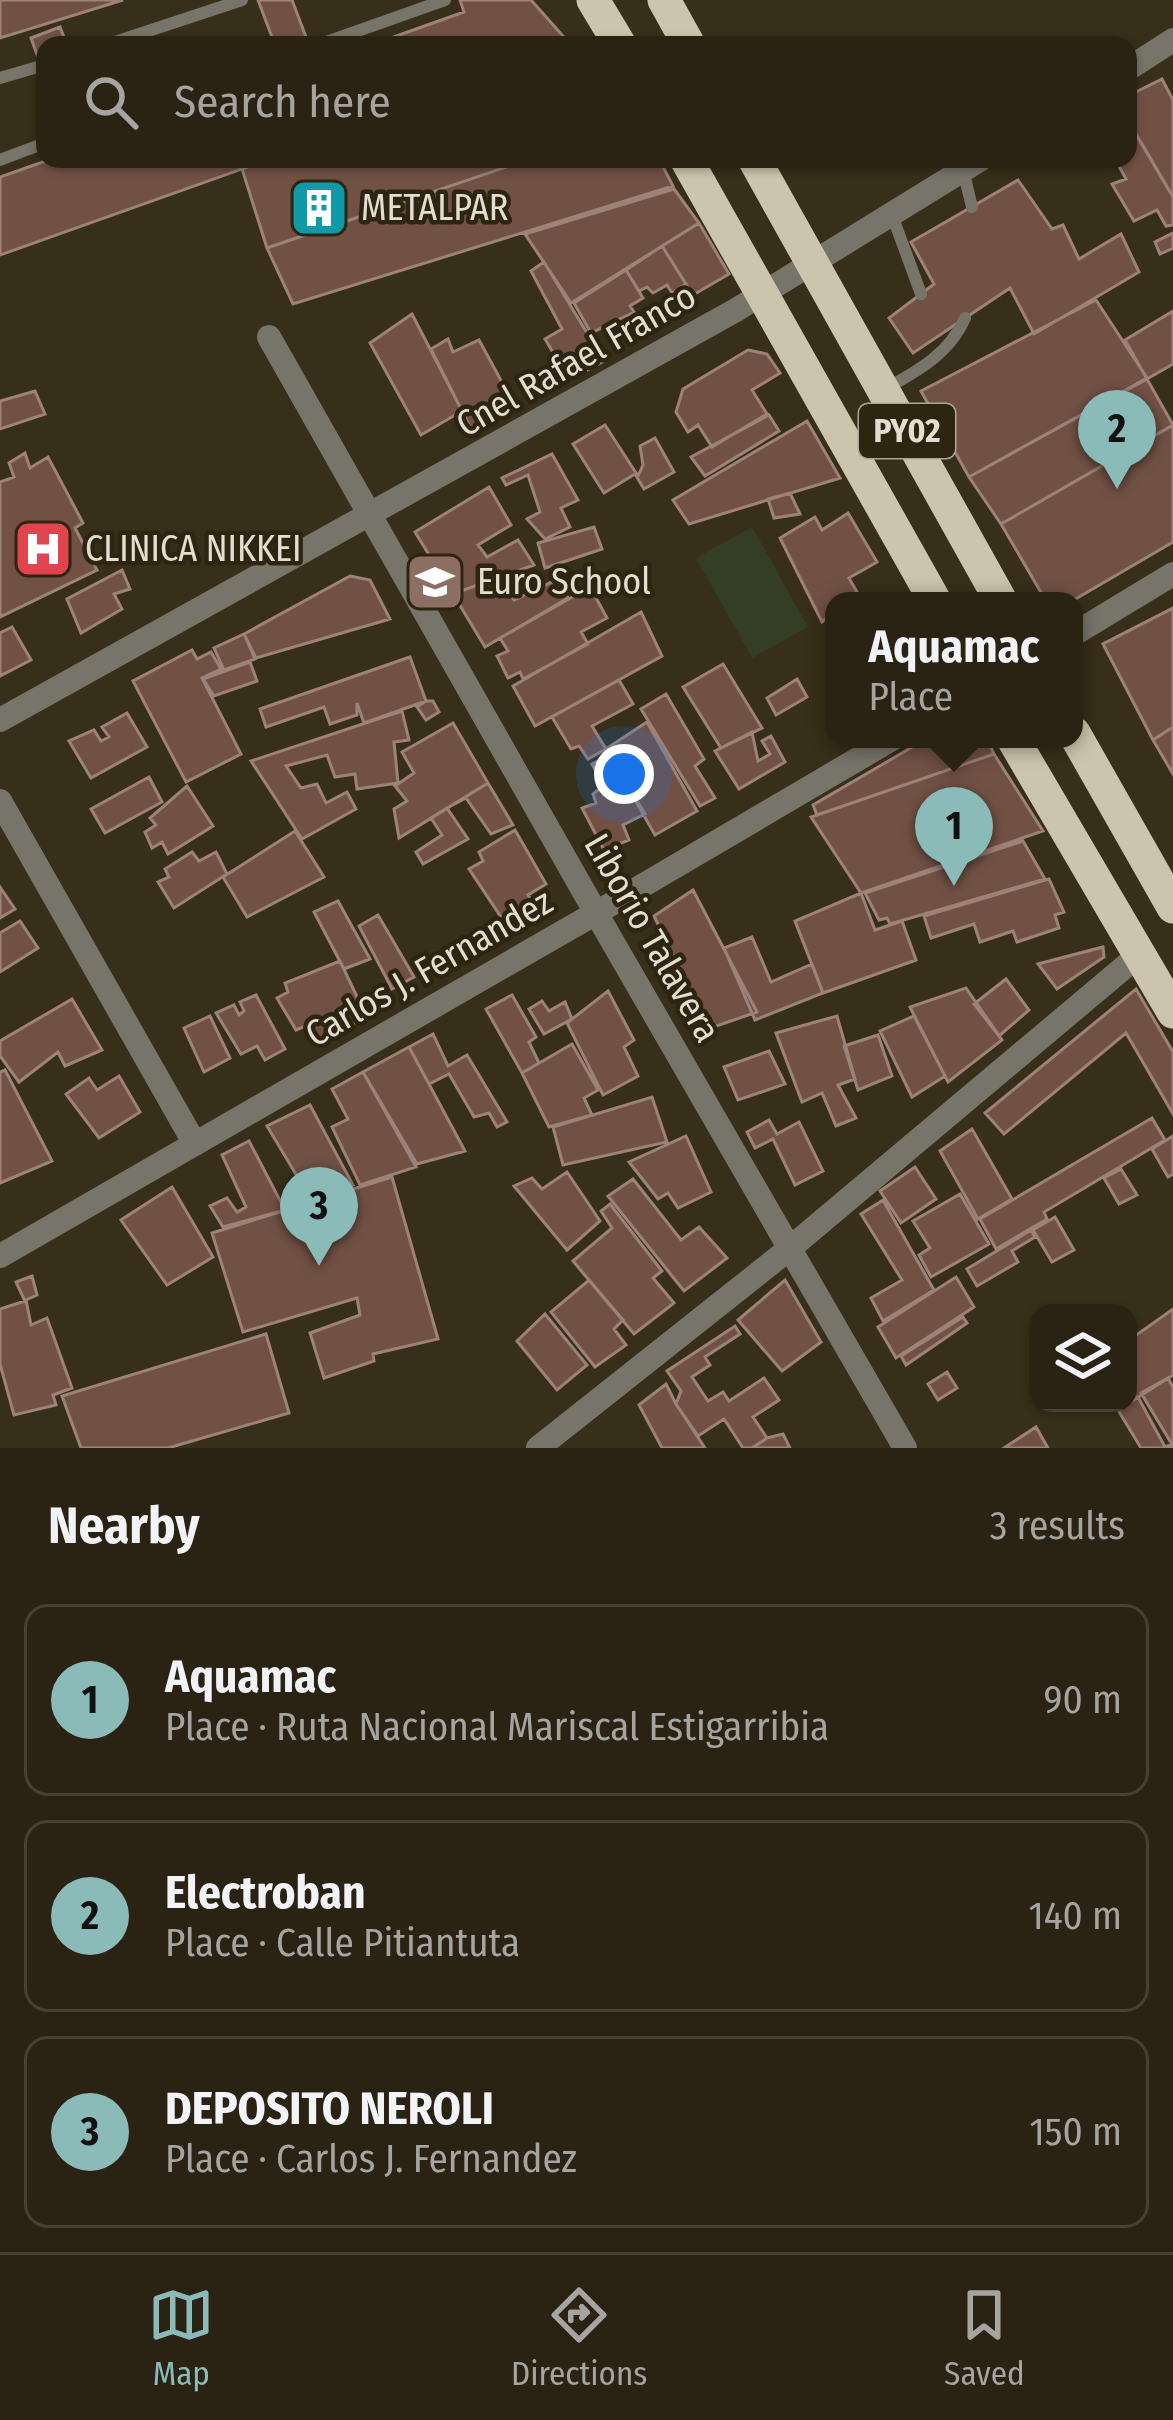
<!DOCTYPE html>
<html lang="en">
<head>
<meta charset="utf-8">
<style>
  body { margin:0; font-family:"Fira Sans Condensed",sans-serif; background:#322b1d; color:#f1f3f6 }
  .controls { position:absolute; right:36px; bottom:36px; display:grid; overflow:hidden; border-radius:24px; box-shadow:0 3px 9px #0004 }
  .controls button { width:108px; height:108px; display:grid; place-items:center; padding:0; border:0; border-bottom:3px solid #464034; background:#2a2314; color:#f1f3f6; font:60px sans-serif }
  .you { position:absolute; left:624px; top:774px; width:42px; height:42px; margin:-30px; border:9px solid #fff; border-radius:50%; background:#1a73e8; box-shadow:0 0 0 18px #1a73e833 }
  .badge { display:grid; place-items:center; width:78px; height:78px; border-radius:50%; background:#8bbbb9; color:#111; font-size:39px; font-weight:700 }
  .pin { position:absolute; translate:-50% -99px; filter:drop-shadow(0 3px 6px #0008) }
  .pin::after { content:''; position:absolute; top:63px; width:42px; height:36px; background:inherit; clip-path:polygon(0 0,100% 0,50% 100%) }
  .popup { position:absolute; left:825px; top:592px; width:258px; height:156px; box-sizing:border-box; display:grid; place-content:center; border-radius:24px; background:#2a2314; filter:drop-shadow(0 3px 9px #0005); font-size:39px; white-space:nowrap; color:#a5a4a0 }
  .popup b { font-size:45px; color:#f1f3f6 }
  .popup::after { content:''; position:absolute; left:50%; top:100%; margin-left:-24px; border:24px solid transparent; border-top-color:#2a2314 }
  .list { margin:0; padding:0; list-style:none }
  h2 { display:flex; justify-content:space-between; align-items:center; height:156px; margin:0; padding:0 48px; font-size:51px }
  h2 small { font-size:39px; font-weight:400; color:#a5a4a0 }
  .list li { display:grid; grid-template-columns:78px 1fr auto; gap:36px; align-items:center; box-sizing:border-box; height:192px; margin:0 24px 24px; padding:0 24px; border:3px solid #464034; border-radius:24px }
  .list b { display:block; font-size:45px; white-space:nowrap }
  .list p { margin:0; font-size:39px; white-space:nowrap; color:#a5a4a0 }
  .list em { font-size:39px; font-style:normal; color:#a5a4a0 }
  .icon { flex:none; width:66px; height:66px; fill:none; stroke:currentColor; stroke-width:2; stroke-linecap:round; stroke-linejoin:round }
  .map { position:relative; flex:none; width:1173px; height:1448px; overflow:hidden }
  .search { position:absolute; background:#2a2314; box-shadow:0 3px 9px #0004; left:36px; right:36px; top:36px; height:132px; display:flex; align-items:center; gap:30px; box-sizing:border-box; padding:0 42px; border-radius:24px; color:#a5a4a0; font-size:45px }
  .sheet { height:804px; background:#2a2314 }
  nav { display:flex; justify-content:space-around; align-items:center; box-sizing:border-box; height:168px; border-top:3px solid #464034; background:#2a2314; font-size:33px; color:#a5a4a0 }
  nav a { display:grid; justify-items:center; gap:6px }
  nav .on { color:#8bbbb9 }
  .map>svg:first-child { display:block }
  .green { fill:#333e25 }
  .building { fill:#725145; stroke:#9d8278; stroke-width:3 }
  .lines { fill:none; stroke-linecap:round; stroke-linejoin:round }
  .service { stroke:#777469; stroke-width:12 }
  .minor { stroke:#777469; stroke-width:24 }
  .tertiary { stroke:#777469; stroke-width:24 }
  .trunk { stroke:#ccc4ac; stroke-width:33 }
  .labels { text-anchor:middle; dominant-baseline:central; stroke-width:9; stroke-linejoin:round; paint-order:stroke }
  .shield { fill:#2e2510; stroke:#ada697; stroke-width:3 }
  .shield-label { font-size:33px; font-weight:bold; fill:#e3ded1 }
  .poi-label { font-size:36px; fill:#e3ded1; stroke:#2e2510; text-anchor:start }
  .street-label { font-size:36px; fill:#e3ded1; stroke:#2e2510 }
</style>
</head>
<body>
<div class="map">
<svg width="1173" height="1448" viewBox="0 0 1173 1448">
  <rect width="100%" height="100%" fill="#382f1a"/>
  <path class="green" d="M752,527L808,627L752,658L696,558Z"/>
  <path class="building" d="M0,0H123L0,38Z
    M258,0H292L309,45H275Z
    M460,0H531L571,45H371L464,12Z
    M60,27L67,45H45V77L31,38Z
    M1162,79L1173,100V197L1128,120V96Z
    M1131,126L1173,197V225L1166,226L1157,210L1134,221L1112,184L1126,179L1115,159H1128Z
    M51,159H270L0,255V177Z
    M270,159H530L267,248L242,169Z
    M530,159H659L673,186L293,304L267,248Z
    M1018,180L1052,229L1063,225L1079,259L1121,234L1139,272L1034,334L1010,288L913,353L889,318L934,284L911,242Z
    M674,189L699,223L571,303L525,234Z
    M699,223L729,274L693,295L662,246Z
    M1173,233V248L1160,254L1155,242Z
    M662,246L686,284L672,293L667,285L653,293L647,287L639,291L626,270Z
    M544,262L604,361L580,374L574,365L564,371L545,339L562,329L531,271Z
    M626,270L643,298L630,306L634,312L591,333L574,303Z
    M1096,300L1147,378L969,477L921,391Z
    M1173,311V364L1147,379L1125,340Z
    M412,314L462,411L421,435L370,343Z
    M448,339L453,352L479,340L515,406L471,429L431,349Z
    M748,350L767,354L780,373L752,390L767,414L712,447L698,425L688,432L676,412L683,389Z
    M1147,379L1173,425L1001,524L969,477Z
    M35,391L45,414L0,429V401Z
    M769,415L779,431L705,476L691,457Z
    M807,421L840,478L689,524L673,500Z
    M605,425L638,476L643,465L640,446L655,438L674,472L644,489L635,474L604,493L573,444Z
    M1173,425V542L1072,601H1046L1001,524Z
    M25,453L30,468L48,457L83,523L75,528L97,570L0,617V482L14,477L9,463Z
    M552,454L578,500L561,508L570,527L545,539L527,519L540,512L528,475L506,485L502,478Z
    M489,487L511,525L478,545L487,557L518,540L534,565L453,594L415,532Z
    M790,493L800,514L774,518L768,499Z
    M848,513L877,562L849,578L857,592L847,601H834V612L822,622L780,538L815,517L822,530Z
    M594,527L602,549L545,568L538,543Z
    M122,570L130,589L114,594L122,609L81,633L67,599Z
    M350,576L370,580L390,619L256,658L244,634Z
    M501,576L514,600L556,580L568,598L485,647L453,594Z
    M590,587L607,618L581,632L588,644L523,679L520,672L508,678L497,656L508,651L500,638Z
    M1173,608V727L1153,740L1103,644Z
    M641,612L662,656L535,726L513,686Z
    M12,627L31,660L0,676V633Z
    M244,634L255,659L224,670L214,648Z
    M192,650L197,659L211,652L221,669L202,678L241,754L186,782L133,681Z
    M410,657L426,701L364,723L357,703V715L330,724L324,707L266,727L260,709Z
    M250,662L257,681L214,696L203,679Z
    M723,664L762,728L721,748L683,687Z
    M797,679L807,697L776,715L767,698Z
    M619,680L633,704L592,726L606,749L588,759L579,746L571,749L552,717Z
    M666,694L704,759L695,766L715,798L700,806L641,709Z
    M426,701H433L439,712L426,720L417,707Z
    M402,711L409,740L394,742L398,783L357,789L355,774L335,777L327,755L286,766L301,788L317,784L326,803L347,792L356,809L302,839L251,761Z
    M127,713L147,747L91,778L69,741L94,730L101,741L109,737L102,727Z
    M647,722L697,811L655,835L606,749Z
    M453,723L488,783L399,838L394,809L407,801L395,786L414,773L402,752Z
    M1173,727V774L1153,740Z
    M752,732L758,761L770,754L762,741L771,736L785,762L739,789L715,751Z
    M926,739H987L994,754L817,815L813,805Z
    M994,754L1043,831L861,893L811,817Z
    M609,755L645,814L623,825L629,840L604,850L582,808L596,803L593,794L604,785L592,764Z
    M149,777L162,802L105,833L91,809Z
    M488,783L513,825L491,834L466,798L447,808L468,839L423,864L416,852L442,835L431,818Z
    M187,786L213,826L168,854L162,842L152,848L145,832L156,825L150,818Z
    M515,830L546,884L528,895L539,911L507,926L469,869L483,861L479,852Z
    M295,831L324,877L247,917L223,877Z
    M1023,841L1045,879L890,924L887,918L879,920L865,893Z
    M192,852L199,861L216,852L227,874L174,908L158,882L169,877L165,869Z
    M1049,879L1064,912L1055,915L1059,928L1017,942L1013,931L980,942L974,924L931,938L924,916Z
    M0,887L15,909L0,918Z
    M693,890L757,1012L708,1029L654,916Z
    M861,893L875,930L902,921L916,960L823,993L795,921Z
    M338,901L370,959L344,969L314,912Z
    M378,915L414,977L392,989L359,926Z
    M20,921L38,948L0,972V933Z
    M752,937L771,982L812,964L823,993L755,1020L724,948Z
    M1103,947L1104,957L1057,989L1038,964Z
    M340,961L360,1003L365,1000L372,1015L319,1039L310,1024L296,1030L277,998L288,992L285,983Z
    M1006,979L1029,1010L999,1036L974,1004Z
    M966,988L1002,1040L948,1082L910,1007Z
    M1136,989L1173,1052V1114L1126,1033L1004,1134L985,1113Z
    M608,991L634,1040L624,1047L638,1076L603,1095L567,1023Z
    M256,995L285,1049L265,1060L257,1046L241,1054L216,1013L234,1005L239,1015L244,1011L240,1002Z
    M512,995L536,1037L529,1042L539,1063L522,1073L486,1009Z
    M72,999L102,1050L65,1066L58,1052L19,1082L0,1056V1041Z
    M542,1001L549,1011L565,1002L572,1019L544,1034L529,1009Z
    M210,1016L230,1058L204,1072L184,1028Z
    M837,1016L855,1079L838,1085L856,1118L836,1126L822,1093L802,1102L776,1033Z
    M914,1016L945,1076L912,1097L880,1031Z
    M433,1034L448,1066L467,1055L507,1122L497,1127L489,1113L474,1117L449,1074L429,1084L409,1047Z
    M878,1035L892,1076L858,1090L844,1046Z
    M572,1044L598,1090L584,1098L592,1115L549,1127L522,1073Z
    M409,1047L465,1151L417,1164L363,1072Z
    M769,1051L785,1084L738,1100L724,1067Z
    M5,1070L52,1161L0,1183V1072Z
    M363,1072L416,1167L360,1185L332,1127L348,1119L332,1089Z
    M119,1076L140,1112L99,1138L66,1094L89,1078L97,1090Z
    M652,1097L667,1142L563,1165L553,1127Z
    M310,1105L353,1185L310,1198L267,1126Z
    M1152,1118L1165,1140L1044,1212L1047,1219L996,1249L980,1219Z
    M769,1120L777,1134L799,1122L823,1171L795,1185L773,1139L755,1148L747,1132Z
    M972,1129L1012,1199L978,1219L940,1151Z
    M686,1136L711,1192L678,1208L668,1193L658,1199L629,1162Z
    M1173,1136V1174L1168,1177L1152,1149Z
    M249,1141L285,1210L223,1227L210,1206L227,1198L237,1212L246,1207L222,1155Z
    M915,1167L936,1199L901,1223L880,1191Z
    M1121,1169L1137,1195L1119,1204L1104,1178Z
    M567,1172L600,1221L567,1250L514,1186L532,1178L542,1189Z
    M392,1177L438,1339L373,1354L374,1361L324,1378L310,1333L360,1315L357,1298L243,1332L212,1233Z
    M633,1179L681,1240L699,1227L727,1258L684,1291L608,1196Z
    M172,1187L213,1257L167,1285L121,1220Z
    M960,1194L989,1244L931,1277L919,1255L930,1248L913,1221Z
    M883,1200L934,1290L883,1321L871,1298L902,1280L861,1214Z
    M610,1204L662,1271L653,1278L674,1303L634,1334L573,1261L612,1228L601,1211Z
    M1055,1217L1074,1250L1052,1262L1033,1230Z
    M1031,1230L1035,1237L1012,1251L1018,1262L977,1286L967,1269Z
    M32,1276L37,1295L26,1300L31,1325L47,1318L72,1388L53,1395L56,1405L14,1415L0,1364V1309L25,1301L16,1282Z
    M956,1277L974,1307L896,1358L878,1327Z
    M589,1280L623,1320L614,1329L626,1345L595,1367L551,1312Z
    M785,1280L821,1342L782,1371L738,1320Z
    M1173,1309V1375L1118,1410L1113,1403H1128V1341Z
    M545,1314L587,1365L557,1390L517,1341Z
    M963,1317L967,1323L906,1365L901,1356Z
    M735,1326L740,1334L705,1357L710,1365L692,1377L708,1401L723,1392L729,1401L764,1378L779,1400L753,1417L767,1438L752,1448H743L724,1419L698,1436L676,1404L681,1391L667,1371Z
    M266,1334L289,1413L168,1448H81L62,1396Z
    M947,1372L957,1388L938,1400L928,1384Z
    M1168,1378L1173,1387V1446L1141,1393Z
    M666,1384L676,1404L705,1448H662L639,1405Z
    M1138,1397L1165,1447L1172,1444L1173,1448H1141L1118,1410Z
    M1036,1427L1048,1448H1004Z
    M783,1434L790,1448H752L767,1438Z"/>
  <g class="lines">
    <path class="service" d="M106,45L242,0
      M318,45L445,0
      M0,78L41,66
      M0,160L45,143
      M963,170L972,207
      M892,215L921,294
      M885,389C918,371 950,353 965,318"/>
    <path class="minor" d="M269,337L371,517
      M0,801L195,1144
      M0,1256L596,913L905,1448
      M538,1448L789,1249L1140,954"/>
    <path class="tertiary" d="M1128,69L1173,40
      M371,517L596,913L892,739
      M1074,634L1173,574
      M0,720L736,310L981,159"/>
    <path class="trunk" d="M593,0L620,45
      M664,0L689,45
      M686,159L935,601
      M754,159L1001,601
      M1074,733L1173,907
      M1013,739L1173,1012"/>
  </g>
  <defs>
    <g id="building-square" transform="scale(3)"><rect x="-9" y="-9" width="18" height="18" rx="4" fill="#0f9aa8" stroke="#2e2510"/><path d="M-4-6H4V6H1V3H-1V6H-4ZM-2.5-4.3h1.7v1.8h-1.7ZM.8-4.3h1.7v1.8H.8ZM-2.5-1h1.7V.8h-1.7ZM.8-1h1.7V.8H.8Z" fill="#fff"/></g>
    <g id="hospital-square" transform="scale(3)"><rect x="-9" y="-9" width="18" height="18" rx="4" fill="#e0444e" stroke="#2e2510"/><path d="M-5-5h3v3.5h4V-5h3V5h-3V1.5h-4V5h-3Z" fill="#fff"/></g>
    <g id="school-square" transform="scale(3)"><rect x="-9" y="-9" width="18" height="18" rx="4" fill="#8d6e63" stroke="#2e2510"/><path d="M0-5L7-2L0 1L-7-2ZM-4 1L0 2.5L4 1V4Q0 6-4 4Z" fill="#fff"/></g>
  </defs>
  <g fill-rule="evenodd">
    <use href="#building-square" x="319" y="208"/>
    <use href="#hospital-square" x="43" y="549"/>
    <use href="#school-square" x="435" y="582"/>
  </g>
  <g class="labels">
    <rect class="shield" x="859" y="404" width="96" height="54" rx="9"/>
    <g class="shield-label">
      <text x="907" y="431">PY02</text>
    </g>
    <g class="poi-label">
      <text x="361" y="208">METALPAR</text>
      <text x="85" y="549">CLINICA NIKKEI</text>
      <text x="477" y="582">Euro School</text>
    </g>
    <g class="street-label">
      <text transform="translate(576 360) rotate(-30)">Cnel Rafael Franco</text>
      <text transform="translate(652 938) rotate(60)">Liborio Talavera</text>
      <text transform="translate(429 968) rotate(-30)">Carlos J. Fernandez</text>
    </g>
  </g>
</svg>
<div class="controls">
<button><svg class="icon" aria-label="layers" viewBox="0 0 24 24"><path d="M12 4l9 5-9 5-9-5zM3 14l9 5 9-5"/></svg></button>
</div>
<div class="you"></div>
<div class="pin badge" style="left:954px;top:886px">1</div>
<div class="popup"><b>Aquamac</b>Place</div>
<div class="pin badge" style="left:1117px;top:489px">2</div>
<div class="pin badge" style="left:319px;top:1266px">3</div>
<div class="search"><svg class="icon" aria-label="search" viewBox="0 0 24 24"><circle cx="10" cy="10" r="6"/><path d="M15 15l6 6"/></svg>Search here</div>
</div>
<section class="sheet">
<h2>Nearby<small>3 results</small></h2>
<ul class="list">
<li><span class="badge">1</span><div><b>Aquamac</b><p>Place · Ruta Nacional Mariscal Estigarribia</p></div><em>90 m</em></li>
<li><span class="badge">2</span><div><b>Electroban</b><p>Place · Calle Pitiantuta</p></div><em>140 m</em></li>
<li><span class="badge">3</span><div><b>DEPOSITO NEROLI</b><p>Place · Carlos J. Fernandez</p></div><em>150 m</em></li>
</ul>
</section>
<nav>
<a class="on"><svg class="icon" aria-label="map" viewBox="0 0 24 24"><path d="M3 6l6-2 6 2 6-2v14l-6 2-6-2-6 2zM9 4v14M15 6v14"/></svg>Map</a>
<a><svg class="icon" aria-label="directions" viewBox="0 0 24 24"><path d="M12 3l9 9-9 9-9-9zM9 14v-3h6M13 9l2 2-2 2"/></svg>Directions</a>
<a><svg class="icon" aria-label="saved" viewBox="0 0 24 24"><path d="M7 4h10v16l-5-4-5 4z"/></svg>Saved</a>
</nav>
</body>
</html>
